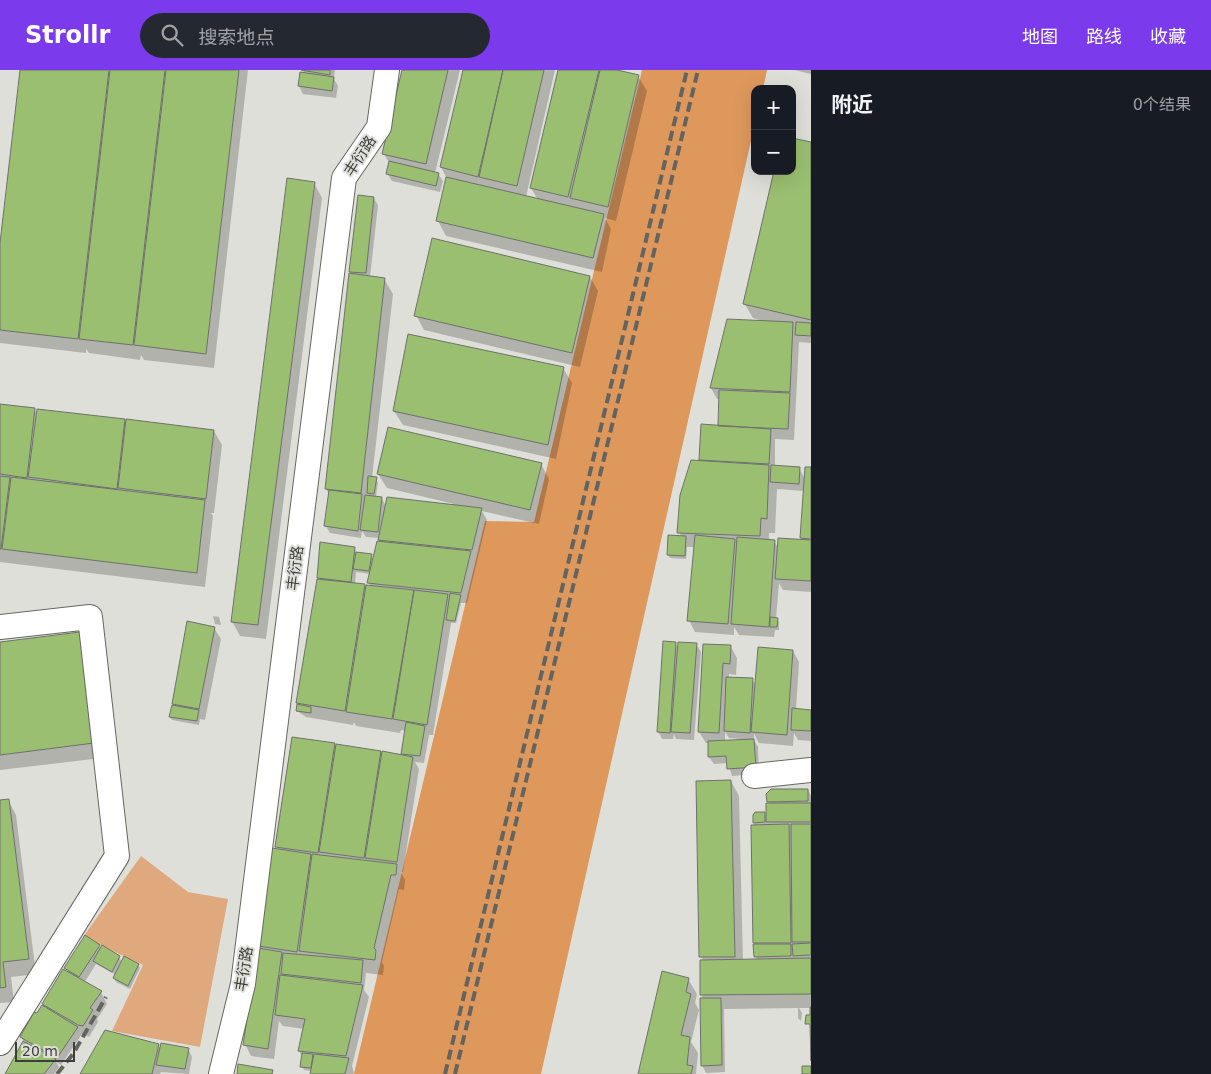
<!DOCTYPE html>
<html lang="zh">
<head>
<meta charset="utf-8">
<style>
  body { margin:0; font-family:"DejaVu Sans","Noto Sans SC",sans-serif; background:#242831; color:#f1f3f6 }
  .controls { position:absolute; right:15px; top:15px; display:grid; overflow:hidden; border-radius:10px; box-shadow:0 5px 20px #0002 }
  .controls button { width:45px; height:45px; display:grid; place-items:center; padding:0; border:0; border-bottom:1px solid #363941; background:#171b24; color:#f1f3f6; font:25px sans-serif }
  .scale { position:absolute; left:15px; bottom:12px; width:60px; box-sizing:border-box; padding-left:5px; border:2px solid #3d3d3b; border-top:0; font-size:14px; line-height:18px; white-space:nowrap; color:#3d3d3b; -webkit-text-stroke:4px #dfdfd9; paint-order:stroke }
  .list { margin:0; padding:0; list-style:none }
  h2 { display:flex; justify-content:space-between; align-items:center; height:65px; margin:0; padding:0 20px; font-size:21px }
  h2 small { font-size:16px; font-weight:400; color:#9ea1a6 }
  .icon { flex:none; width:28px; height:28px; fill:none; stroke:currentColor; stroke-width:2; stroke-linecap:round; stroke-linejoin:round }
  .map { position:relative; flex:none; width:811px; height:1004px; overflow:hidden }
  header { display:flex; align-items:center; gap:30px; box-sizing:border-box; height:70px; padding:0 25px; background:#7c3aed; color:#fff }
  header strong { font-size:24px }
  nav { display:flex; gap:28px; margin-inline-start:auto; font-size:18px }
  .search { width:350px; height:45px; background:#242831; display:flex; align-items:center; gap:12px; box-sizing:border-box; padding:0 18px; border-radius:28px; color:#9ea1a6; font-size:19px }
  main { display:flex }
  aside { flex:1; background:#171b24 }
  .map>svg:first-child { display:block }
  .green { fill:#dfa97d }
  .forest { fill:#de985c }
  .shadow { fill:#0003; fill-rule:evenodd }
  .building { fill:#9abf70; stroke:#6e716c }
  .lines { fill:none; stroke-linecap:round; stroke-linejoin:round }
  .minor-casing { stroke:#676762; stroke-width:26 }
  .minor { stroke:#fff; stroke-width:24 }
  .rail { stroke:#636360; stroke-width:4; stroke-dasharray:10 5; stroke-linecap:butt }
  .labels { text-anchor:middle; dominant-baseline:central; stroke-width:4; stroke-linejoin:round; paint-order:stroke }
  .street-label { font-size:15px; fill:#3d3d3b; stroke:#dfdfd9 }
</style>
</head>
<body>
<header>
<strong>Strollr</strong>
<div class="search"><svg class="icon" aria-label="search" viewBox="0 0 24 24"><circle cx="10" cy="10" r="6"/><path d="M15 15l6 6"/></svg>搜索地点</div>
<nav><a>地图</a><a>路线</a><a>收藏</a></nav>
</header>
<main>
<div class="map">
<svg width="811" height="1004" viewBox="0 0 811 1004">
  <rect width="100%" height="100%" fill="#dfdfd9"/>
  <path class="green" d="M141,786L188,822L228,829L200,977L112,961L143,895L83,867Z"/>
  <path class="forest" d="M642,0H767L763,19H755V53L541,1004H354L485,451L534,452Z"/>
  <path class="shadow" d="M21,0H248L214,298L144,290L141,285L140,290L89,283L86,279V283L0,273V183Z
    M303,0H335L334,9L338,16L336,28L303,24L299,16L301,4H304Z
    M403,0H460L435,103L438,104L443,111L440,122L392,111L387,103L390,94L384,84Z
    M464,0H555L526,127L538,130L531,118L560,0H611L638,6L647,21L616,151L605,148L611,159L602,202L446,166L438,151L447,109L441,97Z
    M794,0H811V4Z
    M811,74V273L799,272L794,370L775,369V396L799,398L805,409L811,398V522L783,520L779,513L776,549L779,552V560H775L774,567L739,565L734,557V565L695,562L689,550L695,477H687L686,489L670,488L668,485L682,467L679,462L702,392L700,389L719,357L720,329H717L711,318L763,251L753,248L744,233L792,101ZM777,419L804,421L801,468L803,471L778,478L774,471H769V463H775Z
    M314,113L322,128L266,569L240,566L232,551Z
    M373,127L378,135L370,207L384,209L393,224L372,408L378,412L376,427L382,428L386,437L454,434L387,418L378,404L541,394L549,409L539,454L482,441L487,450L467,533H461L456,553H451L433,665H429L424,693L415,692L419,699L403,802H401L405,810L404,820L399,819L382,892L384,896L383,905L366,903L364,920L369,927L352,996L354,1004H311L312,1001L304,1000L302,996L303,988L299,981L304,959L283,956L279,951L274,989L251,986L245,974L262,880L259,876L279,780L277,777L334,674L337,678V675L404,686L403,683L406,661L401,660L400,663L356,656L354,652L353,655L306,647L297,641L320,511L318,507L354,478L357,484L371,486L374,490L379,468L366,467L362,461L361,468L330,463L326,456L330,426L326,419L352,205L350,202ZM356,502L371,504L369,513L371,516L355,515Z
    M590,207L598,221L580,297L424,260L416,245Z
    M563,298L572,313L556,389L403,355L394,341Z
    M0,336L35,340L37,345L124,350L127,354L214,361L222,375L214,443H211L213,446L205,517L0,492Z
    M213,546L219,547L221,555L215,554Z
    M214,558L221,569L205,650L200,649L199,655L172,650L170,647L175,637L173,633Z
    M80,563L102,688L0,700V573Z
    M675,573L679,579L696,574L701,582L694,670L676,669L674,664L673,669H662L658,661Z
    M704,575L731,577L737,588L736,605L729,604V608L752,609L756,616L793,581L799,592L796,640L811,641V671L798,670L794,663L793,676L759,673L754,664V670L758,677L759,704L732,706L728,693L714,694L709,687V673H706L699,662ZM725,662L729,668L741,669V671H725Z
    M731,711L739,726L743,891L757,890L754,873V753L764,743L768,749L770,735L768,731L808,720L811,726V938H799L802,943L801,951L798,948V938L724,939L725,1002L706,1003L702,995L704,930L701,925L703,891L701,887L697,712Z
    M8,730L16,745L36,904L11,907L14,932L0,933V731Z
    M99,876L101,879L119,887L122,893L138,895L140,898L130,919L116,912L114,908L116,905L96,894L84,913L101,922L107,934L97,949L98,952L89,967L82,964L61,995L56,992L59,997L54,1004H6L24,972L21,967L38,944L47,939L44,934L70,904L66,898Z
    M688,909L697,924L695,933L699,940L691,972L698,983L696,1004H639Z
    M158,975L161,979H188L192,987L189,1004L161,1002L160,1004H81Z"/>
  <path class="building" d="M20,0H109L78,269L0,260V173Z
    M110,0H165L133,275L79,269Z
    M166,0H239L206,284L134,275Z
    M301,0H330V5Z
    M402,0H448L426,94L382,84Z
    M463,0H503L478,107L440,97Z
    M503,0H544L517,116L479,107Z
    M558,0H599L568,127L530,118Z
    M600,0H617L639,5L608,137L570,128Z
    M300,2L334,7L332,21L298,16Z
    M792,68L811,72V250L743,234L774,101H792Z
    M389,91L439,103L436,116L386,104Z
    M446,107L604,144L593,188L436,151Z
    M287,108L315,112L258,555L231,552Z
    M358,125L374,127L366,203L349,202Z
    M432,168L590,206L572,283L414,246Z
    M349,203L385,208L361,423L325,419Z
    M727,249L793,252L790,322L710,318Z
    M796,252L811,253V266L795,265Z
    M408,264L564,297L548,375L393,341Z
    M719,320L790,323L788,359L718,356Z
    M0,334L35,338L27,408L0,404Z
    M37,339L125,349L117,419L28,407Z
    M126,349L214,360L206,429L118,418Z
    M701,354L771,359L769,394L699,390Z
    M388,357L542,393L530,440L377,404Z
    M691,390L769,395L767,449L761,448L760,466L677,463L680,425Z
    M771,395L800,397L799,414L770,412Z
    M805,397H811V469L800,468Z
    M0,406L10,407L1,479H0Z
    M368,406L377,407L374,424L367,423Z
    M11,407L205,430L197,503L2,479Z
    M329,420L362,424L358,461L324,456Z
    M365,425L382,427L378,462L360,460Z
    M387,427L482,438L472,480L378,470Z
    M668,465L686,466L685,486L667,485Z
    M695,465L735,469L728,554L687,551Z
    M737,467L775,470L769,557L731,554Z
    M778,468L811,470V511L775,509Z
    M377,471L471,481L461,523L367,513Z
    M320,472L355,477L351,512L317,508Z
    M356,482L372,484L369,501L353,499Z
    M317,509L365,514L345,641L296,633Z
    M366,515L414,520L392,649L346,642Z
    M414,520L448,524L427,655L393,649Z
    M450,523L461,525L455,551L446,550Z
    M770,547L778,548L777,557H770Z
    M187,551L215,557L199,639L172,634Z
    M80,562L94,673L0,685V572Z
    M663,571L676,572L670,663L657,662Z
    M678,572L697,573L690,663L671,662Z
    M703,574L731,575L730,594L723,593L719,663L698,662Z
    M758,577L793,580L787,665L751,662Z
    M726,607L753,608L750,663L724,661Z
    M297,634L311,637V643L296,641Z
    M172,635L199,640L197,651L169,647Z
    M792,638L811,640V661L791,660Z
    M406,652L425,656L420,686L401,684Z
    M292,667L335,673L318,783L275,777Z
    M754,669L756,697L727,699L726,686L708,687V671Z
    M336,674L381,681L364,788L319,782Z
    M382,681L413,687L397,792L365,788Z
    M731,710L735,887H699L696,711Z
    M771,719H808V731L767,732L766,724Z
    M9,729L29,889L3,892L6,917L0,918V730Z
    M766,733H811V752H766Z
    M755,742H765V752L753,753V745Z
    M789,754L791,873H753L751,755Z
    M791,754H811V872H792Z
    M272,778L311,784L297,882L258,876Z
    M312,784L397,794L396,805H391L377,865L374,878L376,880L375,890L299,881Z
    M85,865L100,875L79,907L64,898Z
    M811,873V885L793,886L792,874Z
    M753,874H791V886L754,887Z
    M102,875L120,886L112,902L93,891Z
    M258,878L282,882L268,979L243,975Z
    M283,883L363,890L361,913L281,904Z
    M124,886L139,894L128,916L113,908Z
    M811,888V924L700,925V890Z
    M63,899L102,921L90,938L93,940L83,956L78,955L42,934Z
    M662,901L689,908L686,922L691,924L681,965L690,967L687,995L693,996L691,1004H638Z
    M280,905L363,915L346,986L298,981L305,949L275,945Z
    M700,928H721L722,995L701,996Z
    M42,935L78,957L57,988L20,967L34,942L37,943Z
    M810,937H811V991L810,954H805L806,945H810Z
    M105,960L159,974L152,1004H80Z
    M23,971L56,989L44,1004H5Z
    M161,973L189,978L185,999L156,995Z
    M302,983L313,984L311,998L300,997Z
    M314,984L349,988L345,1004H310Z
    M238,994L273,1000L272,1004H237Z
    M802,996H811V1004H802Z"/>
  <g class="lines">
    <g class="minor-casing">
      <path id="minor" d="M0,557L90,547L117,786L0,973
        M754,706L811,700
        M221,1004L243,914L344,108L379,57L387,0"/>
    </g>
    <use href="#minor" class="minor"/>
    <path class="rail" d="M57,1004L73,984L106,927
      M445,1004L687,0
      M455,1004L698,0"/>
  </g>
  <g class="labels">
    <g class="street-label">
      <text transform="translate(360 86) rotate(-57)">丰衍路</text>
      <text transform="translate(295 498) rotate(-83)">丰衍路</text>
      <text transform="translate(244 899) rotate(-81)">丰衍路</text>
    </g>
  </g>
</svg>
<div class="controls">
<button>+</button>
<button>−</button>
</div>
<div class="scale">20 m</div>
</div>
<aside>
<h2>附近<small>0个结果</small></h2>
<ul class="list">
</ul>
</aside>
</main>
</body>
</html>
